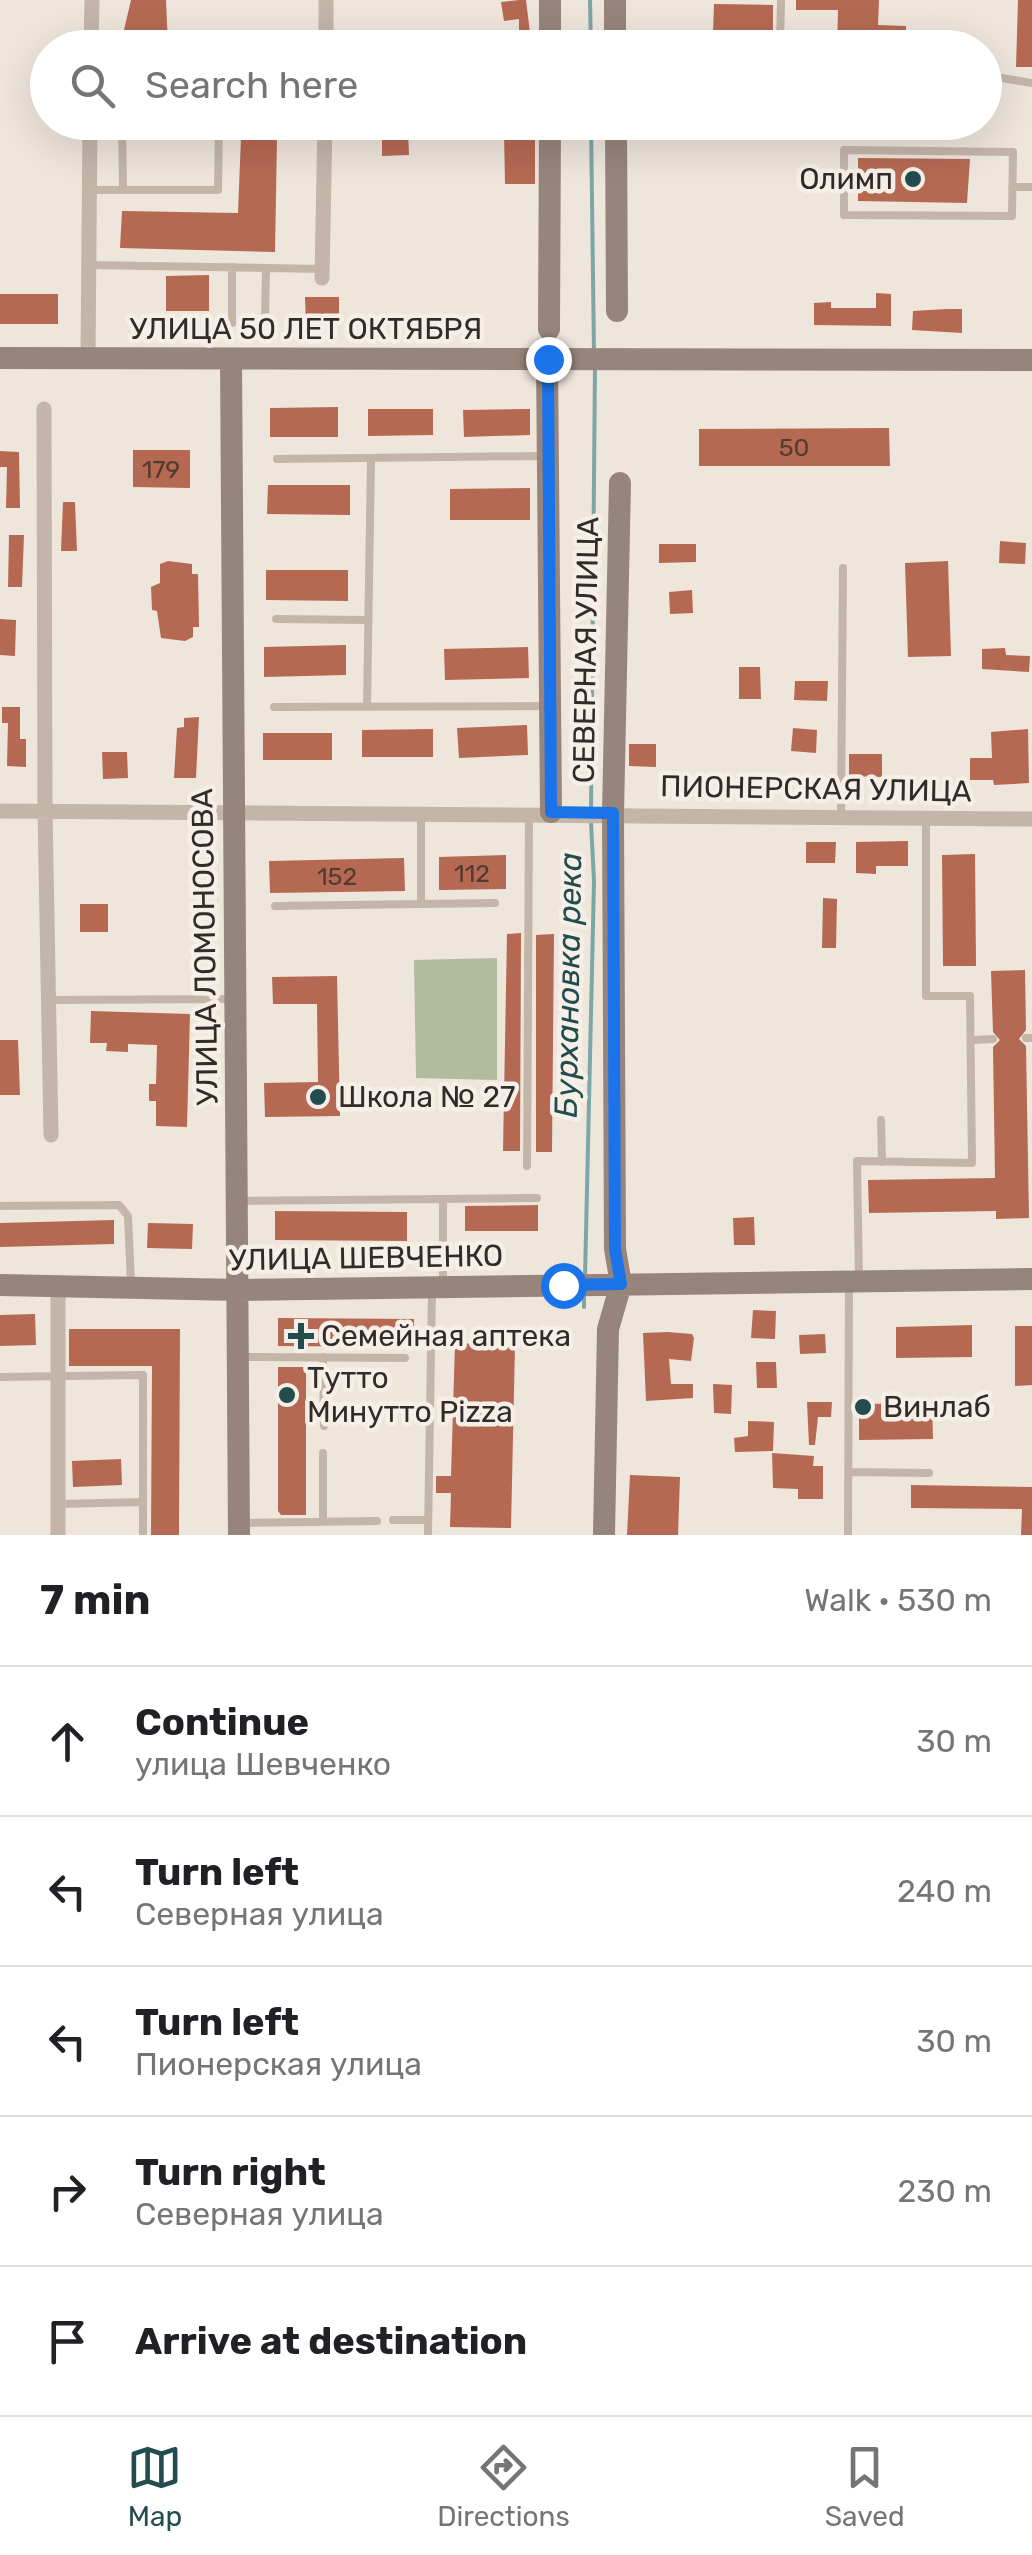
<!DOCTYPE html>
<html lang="en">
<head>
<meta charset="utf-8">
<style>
  body { margin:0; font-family:Rubik,sans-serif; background:#f6f6f6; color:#202124 }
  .stop { position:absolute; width:30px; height:30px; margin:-22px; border:8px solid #1a73e8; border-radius:50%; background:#fff }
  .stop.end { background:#1a73e8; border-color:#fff; box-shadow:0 2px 10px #0008 }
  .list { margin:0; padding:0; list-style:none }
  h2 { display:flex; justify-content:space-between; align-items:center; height:130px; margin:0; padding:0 40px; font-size:42px }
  h2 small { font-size:32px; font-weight:400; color:#757577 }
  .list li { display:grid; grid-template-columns:65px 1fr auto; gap:30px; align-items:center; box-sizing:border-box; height:150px; padding:0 40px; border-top:2px solid #e0e0e0 }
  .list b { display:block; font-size:38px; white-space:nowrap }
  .list p { margin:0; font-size:32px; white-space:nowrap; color:#757577 }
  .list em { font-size:32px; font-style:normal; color:#757577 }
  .icon { flex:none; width:55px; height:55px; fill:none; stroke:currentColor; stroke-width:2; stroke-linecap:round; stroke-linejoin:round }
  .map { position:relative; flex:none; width:1032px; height:1535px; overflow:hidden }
  .search { position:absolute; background:#fff; box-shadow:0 10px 40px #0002; left:30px; right:30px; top:30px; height:110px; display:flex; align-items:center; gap:25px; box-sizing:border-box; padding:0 35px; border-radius:55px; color:#757577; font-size:38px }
  .sheet { height:880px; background:#fff }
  nav { display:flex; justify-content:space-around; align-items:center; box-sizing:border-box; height:140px; border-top:2px solid #e0e0e0; background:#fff; font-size:28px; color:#757577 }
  nav a { display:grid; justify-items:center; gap:5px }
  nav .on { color:#234c4e }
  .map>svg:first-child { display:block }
  .green { fill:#b1bb9d }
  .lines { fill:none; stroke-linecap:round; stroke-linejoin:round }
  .stream { stroke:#7ea6a7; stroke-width:4 }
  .building { fill:#b56952 }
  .lane { stroke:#c4b5a9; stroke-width:8 }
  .street { stroke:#c4b5a9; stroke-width:15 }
  .secondary { stroke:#97857b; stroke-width:22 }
  .route { stroke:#1a73e8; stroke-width:12 }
  .poi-dot { fill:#234c4e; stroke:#f6efe7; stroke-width:4 }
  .labels { text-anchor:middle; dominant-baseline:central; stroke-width:9; stroke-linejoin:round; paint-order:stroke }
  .number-label { font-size:25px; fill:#533a32 }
  .poi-label { font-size:30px; fill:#322b28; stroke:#f6efe7; text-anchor:start }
  .street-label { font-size:30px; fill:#322b28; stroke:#f6efe7 }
  .water-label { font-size:32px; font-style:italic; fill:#234c4e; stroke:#f6efe7 }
</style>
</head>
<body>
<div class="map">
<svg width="1032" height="1535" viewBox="0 0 1032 1535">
  <rect width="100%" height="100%" fill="#eee5db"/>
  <path class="green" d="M497,958V1080L416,1078L414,960Z"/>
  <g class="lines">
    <path class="stream" d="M590,0L591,48
      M591,122L594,353
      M591,813L595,367
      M585,1278L594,881L591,822
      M584,1307V1292"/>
  </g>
  <path class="building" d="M131,0H166L168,46H133L130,31L124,30Z
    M519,0H526L531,41H519V19L504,21L501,2Z
    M796,0H879L878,25L906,26V48H837L838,10H796Z
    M1018,0H1032V67H1016Z
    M714,4L773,5V34L713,33Z
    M408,131L409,155L382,156V132Z
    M504,132L535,133V184H505Z
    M241,137L277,138L275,252L120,248L122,211L238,213Z
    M858,158L970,159L967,203L858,201Z
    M209,275V311H166V276Z
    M876,293L891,294V326L814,325V303L831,302V308H876Z
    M0,294H58V324H0Z
    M305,297H339V325H306Z
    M947,309H962V333L912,330L913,311Z
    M338,407V437H270V408Z
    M368,409H433V435L368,436Z
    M530,409V435L464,437L463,410Z
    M889,428L890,466H699V429Z
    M133,450H190V488L133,487Z
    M0,451L19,452L20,508H6L7,467H0Z
    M268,485H350V515L267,514Z
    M530,488V520H450V489Z
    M63,502H75L77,551H61Z
    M9,535H24L22,587H8Z
    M1000,541L1026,543L1025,564L999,563Z
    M659,544H696V562L659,563Z
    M168,561L192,564V574H198L199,627H193V637L185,641L161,638L157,611L152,610L151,587L160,583V564Z
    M948,561L951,656L908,657L905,563Z
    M266,570H348V601L266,600Z
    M692,590L693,613L670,614L669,592Z
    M0,619L16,620L15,656L0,655Z
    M346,645V675L264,677V647Z
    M528,647L529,678L445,680L444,649Z
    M1005,648L1006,655L1030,656L1029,672L982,669V649Z
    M739,667H760L761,699H739Z
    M795,681H828L827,701L794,700Z
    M2,707H20V739H26V767L7,766L8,723H2Z
    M199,717L196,778H174L177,728L184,727V718Z
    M527,725L528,755L459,758L457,728Z
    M793,728L817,730L816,753L791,751Z
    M433,729V757H362V730Z
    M1028,729L1029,783L994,785L993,780H970V758H992L991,732Z
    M263,733H332V760H263Z
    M629,744H656V767L629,766Z
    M102,752H127L128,778L103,779Z
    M849,754H882V777L849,776Z
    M908,841V866H876V874L856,873V842Z
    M806,842H836L835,863H806Z
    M975,854L976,966H943L942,855Z
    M506,855V889L439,890V857Z
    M404,858L405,891L270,893L269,861Z
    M823,898L837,899L836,948H822Z
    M80,904H108V932H80Z
    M521,933L520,1151H503L507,934Z
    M554,934L552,1152H536V935Z
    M1025,970L1026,1030L1019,1039L1026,1046L1029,1218L996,1219V1211L869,1213L868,1180L995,1178L993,1047L1000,1040L993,1032L991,971Z
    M337,976L340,1116L265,1117L264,1083L318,1082L317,1004H273L272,977Z
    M91,1011L190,1014L187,1127L156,1126V1101H149V1084H156L157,1045L128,1044V1052L106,1051L107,1043H90Z
    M0,1040H18L20,1095H0Z
    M538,1205V1231H465V1206Z
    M275,1211L407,1212V1241L275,1240Z
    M754,1217L755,1245H734L733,1218Z
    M114,1220V1244L0,1247V1223Z
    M148,1223L193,1224L192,1249L147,1248Z
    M753,1310L776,1311L775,1339L751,1338Z
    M35,1314L36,1345L0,1346V1315Z
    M278,1318L414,1319V1347L278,1346Z
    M972,1325V1357L896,1358V1327Z
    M1015,1326H1032V1385L1015,1386Z
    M69,1329H180L179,1535H151L152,1366H69Z
    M668,1332L692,1334L694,1338L691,1361L669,1359L671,1384H693V1398L646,1401L643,1333Z
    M825,1334L826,1353L800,1354L799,1335Z
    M455,1343L515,1345L511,1528L450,1527L451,1493H436V1476H451Z
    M756,1362H776L777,1388H757Z
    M278,1367H306V1515H281L278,1511Z
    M713,1384L732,1385L731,1414L714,1413Z
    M807,1402H832L831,1417H818L815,1445H809Z
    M932,1403L933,1439L859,1440V1404Z
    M748,1421L774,1422L773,1451L735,1452L734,1438L748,1436Z
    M772,1453L814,1456L813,1466H823V1499H798V1489L773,1488Z
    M121,1459L122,1485L73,1487L72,1461Z
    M630,1475L680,1477L678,1535H627Z
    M911,1485L1032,1487V1535H1021L1022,1509L911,1508Z"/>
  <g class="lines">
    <path class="lane" d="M780,48L781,0
      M984,75L1032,83
      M122,122L123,190
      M844,150L1013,152L1012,216L844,215Z
      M1012,187H1032
      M89,190H218L219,125L325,124
      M88,265L322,269
      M232,323V267
      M265,323L266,268
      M277,459L543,456
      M276,619L368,620
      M274,707L546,706
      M367,707L371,458
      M841,816L843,568
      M421,904L495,903
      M275,906L421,904V812
      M50,1000L231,999
      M1026,1038H1032
      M972,1040L993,1039
      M881,1120L882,1162
      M527,1166L529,817
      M443,1199L537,1198
      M240,1201L443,1199V1282
      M0,1206L119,1205L128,1216L131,1283
      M859,1279L857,1161L972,1163L970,996H926V820
      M243,1357L405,1358
      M323,1357L324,1426
      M0,1377L143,1375V1535
      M323,1453V1521
      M850,1472L929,1473
      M58,1504L143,1502
      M393,1520H427
      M244,1523L377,1521
      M428,1535L432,1290
      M848,1535L849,1283"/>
    <path class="street" d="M91,48L92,0
      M326,48V0
      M322,278L325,122
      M88,358L90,122
      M44,409L45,811L51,1135
      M0,811L1032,819
      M58,1535V1286"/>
    <path class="secondary" d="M615,0V48
      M550,48V0
      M616,122L617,311
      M549,329L550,122
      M0,358L1032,360
      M231,359L239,1535
      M547,359L551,812
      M0,1285L239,1290L1032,1279
      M604,1535L608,1329L621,1284L615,1249L613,813L620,483"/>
  </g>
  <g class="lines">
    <path class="route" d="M548,359L551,812L613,813L615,1249L621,1284L563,1285"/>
  </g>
  <g class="poi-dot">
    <circle cx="913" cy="179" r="10"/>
    <circle cx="318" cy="1097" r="10"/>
    <path d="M296 1321h10v10h10v10h-10v10h-10v-10h-10v-10h10z"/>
    <circle cx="287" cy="1395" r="10"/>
    <circle cx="863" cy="1407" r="10"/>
  </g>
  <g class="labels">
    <g class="number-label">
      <text x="794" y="447">50</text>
      <text x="161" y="469">179</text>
      <text x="472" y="873">112</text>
      <text x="337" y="876">152</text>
    </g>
    <g class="poi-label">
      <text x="893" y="179" text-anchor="end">Олимп</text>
      <text x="338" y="1097">Школа № 27</text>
      <text x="321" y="1336">Семейная аптека</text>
      <text x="307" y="1378">Тутто<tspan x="307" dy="34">Минутто Pizza</tspan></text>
      <text x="883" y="1407">Винлаб</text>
    </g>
    <g class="street-label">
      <text x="306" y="329">УЛИЦА 50 ЛЕТ ОКТЯБРЯ</text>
      <text transform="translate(586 650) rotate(-89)">СЕВЕРНАЯ УЛИЦА</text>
      <text transform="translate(816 789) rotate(1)">ПИОНЕРСКАЯ УЛИЦА</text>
      <text transform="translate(205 947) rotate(-91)">УЛИЦА ЛОМОНОСОВА</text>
      <text transform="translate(366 1258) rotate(-1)">УЛИЦА ШЕВЧЕНКО</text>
    </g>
    <g class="water-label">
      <text transform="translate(568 985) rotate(-89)">Бурхановка река</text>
    </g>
  </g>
</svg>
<div class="stop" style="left:563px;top:1285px"></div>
<div class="stop end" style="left:548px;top:359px"></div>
<div class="search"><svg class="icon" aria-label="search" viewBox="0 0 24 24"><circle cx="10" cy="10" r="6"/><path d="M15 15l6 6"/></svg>Search here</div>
</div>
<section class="sheet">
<h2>7 min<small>Walk · 530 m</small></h2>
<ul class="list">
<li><svg class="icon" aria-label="ahead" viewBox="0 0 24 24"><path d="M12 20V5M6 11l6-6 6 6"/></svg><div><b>Continue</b><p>улица Шевченко</p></div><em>30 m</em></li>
<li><svg class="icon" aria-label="left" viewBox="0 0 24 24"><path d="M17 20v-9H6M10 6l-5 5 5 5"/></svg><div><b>Turn left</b><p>Северная улица</p></div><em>240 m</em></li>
<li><svg class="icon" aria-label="left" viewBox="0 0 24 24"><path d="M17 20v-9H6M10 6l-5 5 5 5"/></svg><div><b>Turn left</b><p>Пионерская улица</p></div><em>30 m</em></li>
<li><svg class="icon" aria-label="right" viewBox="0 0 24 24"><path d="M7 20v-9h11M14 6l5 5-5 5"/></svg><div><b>Turn right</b><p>Северная улица</p></div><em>230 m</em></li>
<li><svg class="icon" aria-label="arrive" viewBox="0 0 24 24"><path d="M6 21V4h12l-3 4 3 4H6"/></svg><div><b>Arrive at destination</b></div></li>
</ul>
</section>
<nav>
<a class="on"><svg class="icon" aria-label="map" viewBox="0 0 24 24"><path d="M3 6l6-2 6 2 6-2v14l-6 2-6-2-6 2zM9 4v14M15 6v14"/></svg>Map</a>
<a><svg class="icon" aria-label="directions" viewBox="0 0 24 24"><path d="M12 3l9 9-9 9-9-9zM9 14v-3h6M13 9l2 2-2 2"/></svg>Directions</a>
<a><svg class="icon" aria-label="saved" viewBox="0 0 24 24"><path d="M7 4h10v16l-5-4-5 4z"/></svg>Saved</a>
</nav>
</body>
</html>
